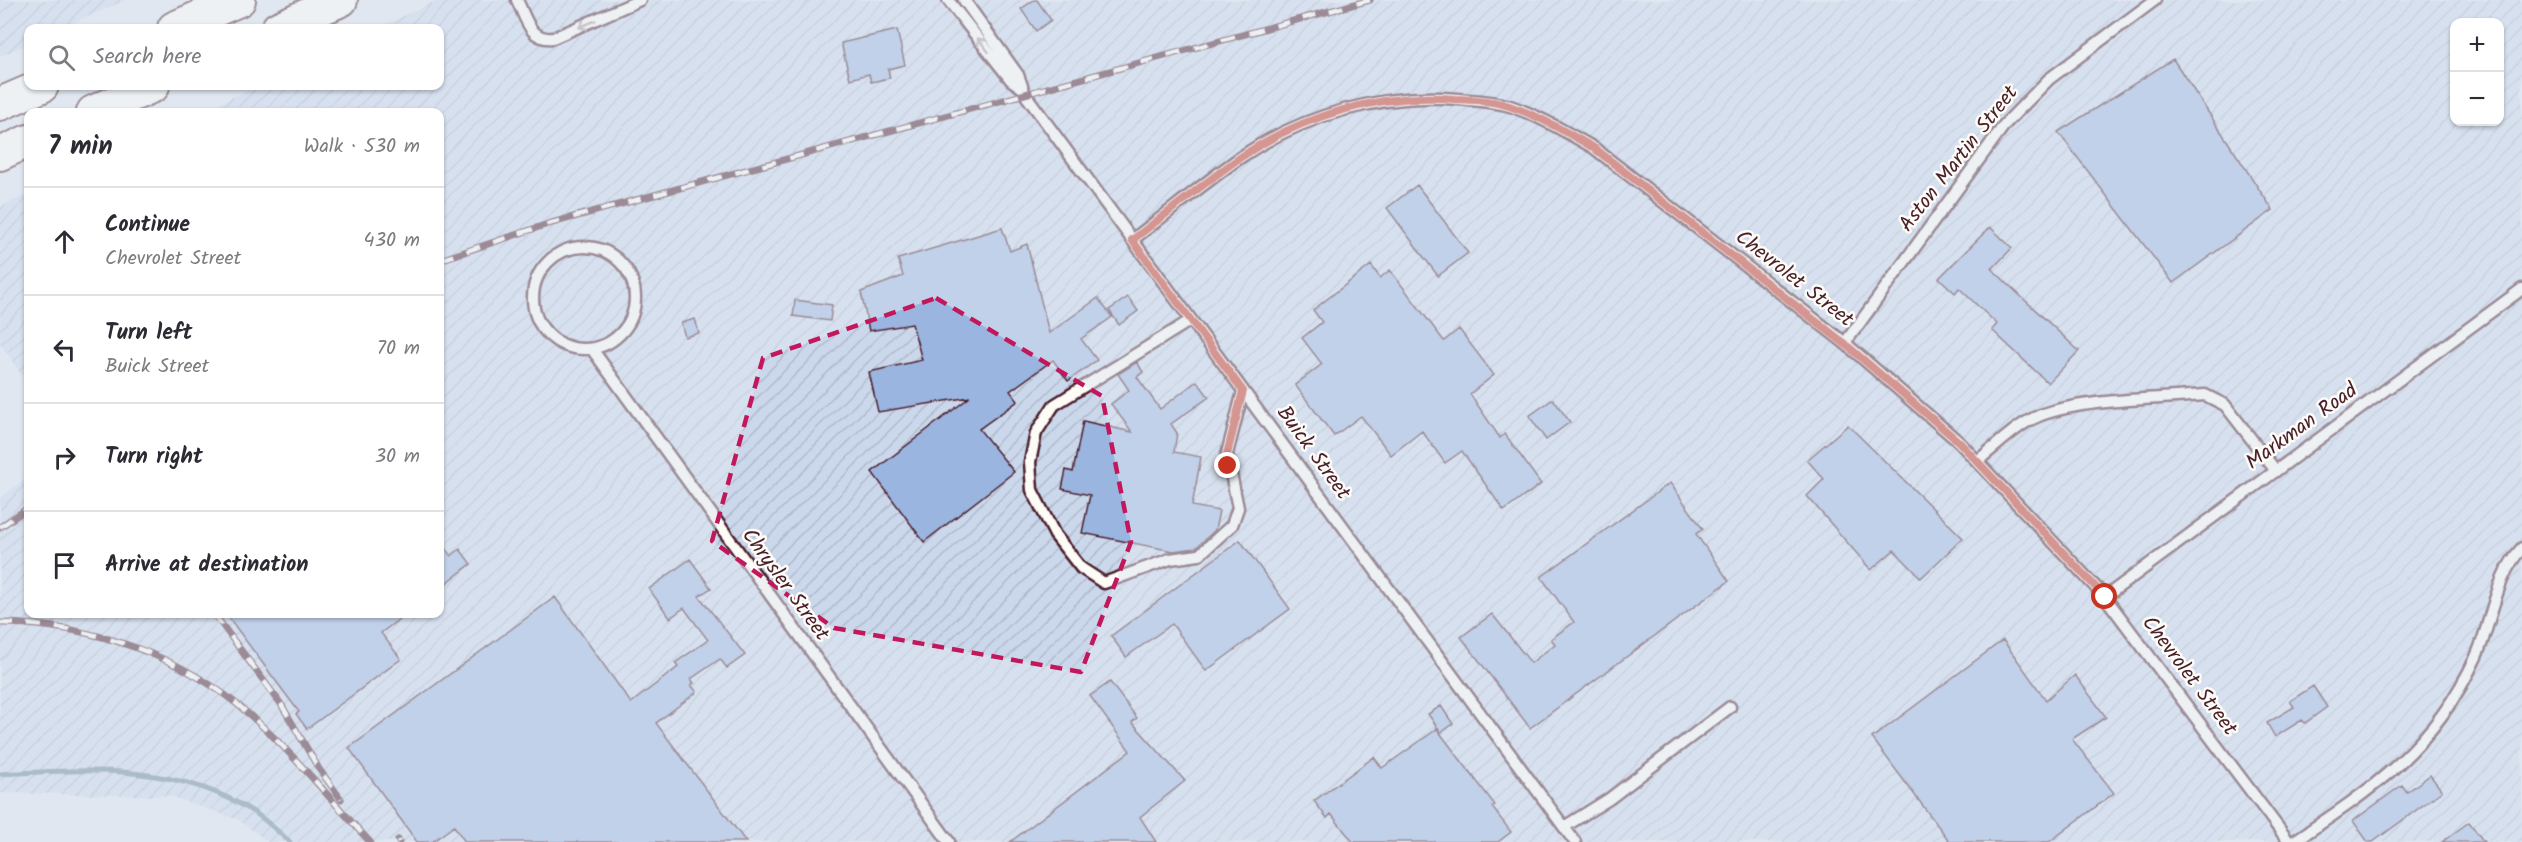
<!DOCTYPE html>
<html lang="en">
<head>
<meta charset="utf-8">
<style>
  body { margin:0; font-family:Kalam,sans-serif; background:#f7f7f7; color:#2b2b33 }
  .controls { position:absolute; right:18px; top:18px; display:grid; overflow:hidden; border-radius:12px; box-shadow:0 2px 4px #0004 }
  .controls button { width:54px; height:54px; display:grid; place-items:center; padding:0; border:0; border-bottom:2px solid #e1e1e2; background:#fff; color:#2b2b33; font:30px sans-serif }
  .stop { position:absolute; width:18px; height:18px; margin:-14px; border:4px solid #c8321e; border-radius:50%; background:#fff }
  .stop.end { background:#c8321e; border-color:#fff; box-shadow:0 2px 6px #0008 }
  .list { margin:0; padding:0; list-style:none }
  h2 { display:flex; justify-content:space-between; align-items:center; height:78px; margin:0; padding:0 24px; font-size:26px }
  h2 small { font-size:20px; font-weight:400; color:#7c7c81 }
  .list li { display:grid; grid-template-columns:39px 1fr auto; gap:18px; align-items:center; box-sizing:border-box; height:108px; padding:0 24px; border-top:2px solid #e1e1e2 }
  .list b { display:block; font-size:22px; white-space:nowrap }
  .list p { margin:0; font-size:20px; white-space:nowrap; color:#7c7c81 }
  .list em { font-size:20px; font-style:normal; color:#7c7c81 }
  .icon { flex:none; width:33px; height:33px; fill:none; stroke:currentColor; stroke-width:2; stroke-linecap:round; stroke-linejoin:round }
  .map { position:relative; flex:none; width:2522px; height:842px; overflow:hidden }
  .search { position:absolute; background:#fff; box-shadow:0 2px 4px #0004; left:24px; top:24px; width:420px; height:66px; display:flex; align-items:center; gap:15px; box-sizing:border-box; padding:0 21px; border-radius:12px; color:#7c7c81; font-size:22px }
  .panel { position:absolute; background:#fff; box-shadow:0 2px 4px #0004; left:24px; top:108px; width:420px; height:510px; border-radius:12px }
  .map>svg:first-child { display:block }
  .industrial { fill:url(#industrial-furrows); fill-rule:evenodd }
  .lines { fill:none; stroke-linecap:round; stroke-linejoin:round }
  .stream { stroke:#6c8799; stroke-width:5 }
  .building { fill:#9bb5e1; stroke:#4a1f2b; stroke-width:1.5 }
  .service-casing { stroke:#4a1f2b; stroke-width:15 }
  .secondary-casing { stroke:#4a1f2b; stroke-width:36 }
  .service { stroke:#fdfcf7; stroke-width:10 }
  .secondary { stroke:#fdfcf7; stroke-width:32 }
  .rail-casing { stroke:#4a1f2b; stroke-width:7 }
  .rail { stroke:#fdfcf7; stroke-width:4.5; stroke-dasharray:14; stroke-linecap:butt }
  .oneway { stroke:#ac999b }
  .route { stroke:#c8321e; stroke-width:8 }
  .marked { fill:none; stroke:#c2185b; stroke-width:4.5; stroke-dasharray:12 8; stroke-linejoin:round }
  .labels { text-anchor:middle; dominant-baseline:central; stroke-width:5; stroke-linejoin:round; paint-order:stroke }
  .street-label { font-size:21px; fill:#4a1f2b; stroke:#fdfcf7 }
</style>
</head>
<body>
<div class="map">
<svg width="2522" height="842" viewBox="0 0 2522 842">
  <defs>
    <pattern id="industrial-furrows" width="10" height="10" patternUnits="userSpaceOnUse" patternTransform="scale(1.5)"><rect width="10" height="10" fill="#cbd8ec"/><path d="M-1 1l2-2M0 10L10 0M9 11l2-2" fill="none" stroke="#b0b9cb"/></pattern>
  </defs>
  <rect width="100%" height="100%" fill="#e0e7f0"/>
  <filter id="ink" filterUnits="userSpaceOnUse"><feTurbulence type="fractalNoise" baseFrequency=".0167" numOctaves="2"/><feDisplacementMap in="SourceGraphic" scale="12" xChannelSelector="R" yChannelSelector="G"/><feConvolveMatrix kernelMatrix="1 2 1 2 8 2 1 2 1" color-interpolation-filters="sRGB"/></filter>
  <g filter="url(#ink)">
    <path class="industrial" d="M0,0H126L62,28H28V44L0,56Z
      M438,0H2522V842H268L239,820L170,796L0,793V498L28,477V614H440V112H200L257,86H440V28H377ZM2454,22H2500V122H2454Z
      M28,194V385L0,343V207Z"/>
    <g class="lines">
      <path class="stream" d="M0,774C87,769 182,763 258,815C269,823 280,833 290,842"/>
    </g>
    <path class="building" d="M1034,0H1037L1051,20L1036,31L1021,9Z
      M897,30L905,65L888,69L890,78L871,82L869,74L850,79L841,43Z
      M2173,59L2273,210L2173,283L2058,132Z
      M1417,185L1468,253L1438,276L1387,208Z
      M1990,227L2012,248L1992,269L2079,351L2048,383L1992,330L1997,324L1959,288L1955,293L1939,278Z
      M1002,228L1010,251L1027,244L1049,333L1098,298L1112,317L1081,339L1097,360L1068,381L1053,360L1010,391L1018,401L979,429L1014,472L924,542L872,472L970,397L878,412L869,372L922,360L912,324L869,331L861,292L903,276L898,259Z
      M1371,265L1380,278L1390,270L1444,341L1459,329L1494,375L1470,394L1500,438L1505,434L1541,484L1504,511L1462,451L1445,463L1422,431L1391,455L1361,416L1334,436L1295,385L1322,364L1302,338L1322,322L1313,310Z
      M1128,297L1138,311L1119,325L1109,310Z
      M795,300L832,305L830,321L793,316Z
      M695,319L699,333L685,337L681,323Z
      M1137,362L1143,372L1137,377L1160,409L1197,381L1209,397L1171,424L1177,433L1174,452L1201,457L1192,506L1219,511L1215,530L1196,548L1173,551L1082,533L1090,495L1062,489L1066,470L1073,472L1083,421L1132,432L1111,404L1129,390L1118,374Z
      M1553,399L1570,422L1546,440L1529,416Z
      M1848,425L1963,538L1921,578L1894,550L1871,570L1807,496L1824,479L1807,460Z
      M1670,483L1703,529L1696,534L1729,581L1530,728L1461,637L1492,614L1531,663L1555,644L1551,639L1574,622L1541,577Z
      M1240,540L1290,609L1206,671L1172,624L1126,657L1111,636Z
      M440,541L451,556L460,549L471,564L440,588Z
      M690,559L711,588L699,596L745,655L727,668L720,659L691,679L694,683L691,685L697,692L656,723L746,842H465L454,826L432,842H417L349,748L555,597L631,703L678,667L675,663L708,640L684,608L670,618L649,589Z
      M226,614H406L381,633L401,659L307,729L296,714L299,712Z
      M2003,640L2046,700L2075,675L2106,717L2072,739L2114,793L2049,842H1950L1872,738Z
      M1110,682L1137,718L1132,722L1185,781L1140,817L1156,842H1010L1130,751L1090,696Z
      M2313,686L2327,707L2305,723L2302,720L2275,737L2267,723L2294,707L2290,701Z
      M1441,706L1453,724L1441,733L1428,714Z
      M1437,729L1495,805L1492,807L1511,832L1498,842H1353L1331,814L1327,818L1314,801L1374,757L1382,768Z
      M2430,775L2442,791L2373,842H2368L2353,821L2402,785L2407,792Z
      M2469,822L2484,842H2442Z"/>
    <g class="lines">
      <g class="service-casing">
        <path id="service" d="M517,0C526,18 530,41 553,38L640,0
          M948,0L1011,80L1021,87
          M964,0L1018,75L1025,94L1575,842
          M1132,240C1168,213 1204,183 1241,157C1302,115 1385,92 1458,99C1476,101 1496,101 1513,107C1541,117 1568,133 1594,148L1845,343L1959,442L2105,597L2289,842
          M533 298a51 51 0 1 1 102 0a51 51 0 1 1-102 0Z
          M1191,320L1054,405L1036,433L1030,462L1032,490L1055,535L1081,568L1104,583L1170,559L1199,555L1232,525L1238,508L1227,454L1243,391
          M1845,343L2005,124L2049,79L2155,0
          M592,349L949,842
          M1977,461C1997,446 2017,424 2041,415C2084,399 2158,399 2205,395L2225,405L2276,471
          M2105,597L2522,289
          M1564,827L1609,799L1730,707
          M2293,842C2374,788 2434,748 2476,657C2493,620 2494,578 2522,548"/>
      </g>
      <g class="secondary-casing">
        <path id="secondary" d="M174,28L239,0
          M278,28L341,0
          M0,104L42,86
          M93,112L153,86
          M0,154L28,141"/>
      </g>
      <use href="#service" class="service"/>
      <use href="#secondary" class="secondary"/>
      <g class="rail-casing">
        <path id="rail" d="M440,260L548,224L1370,0
          M0,527L28,508
          M214,614L281,704L319,769L341,799
          M0,623C90,624 183,655 251,716C294,754 331,800 370,842
          M398,840L399,842"/>
      </g>
      <use href="#rail" class="rail"/>
    </g>
    <defs><path id="oneway-shaft" d="M-6 0H5M1.5-3L5.5 0L1.5 3" fill="none" stroke-width="1.6" stroke-linecap="round" stroke-linejoin="round" transform="scale(1.5)"/></defs>
    <g class="oneway">
      <use href="#oneway-shaft" transform="translate(587 24) rotate(157)"/>
      <use href="#oneway-shaft" transform="translate(983 45) rotate(-128)"/>
    </g>
  </g>
  <g class="lines" filter="url(#ink)">
    <path class="route" d="M1228,466L1227,454L1243,391L1132,240C1168,213 1204,183 1241,157C1300,116 1382,92 1454,99C1473,100 1494,100 1512,107C1541,117 1568,133 1594,148L1845,344L1959,442L2105,597"/>
  </g>
  <path d="M0 0H2522V842H0ZM936,298L1102,396L1131,542L1081,672L834,628L712,541L763,358Z" fill="#e0e7f0" fill-opacity=".55" fill-rule="evenodd"/>
  <path class="marked" d="M936,298L1102,396L1131,542L1081,672L834,628L712,541L763,358Z"/>
  <g class="labels">
    <g class="street-label">
      <text transform="translate(1959 159) rotate(-52)">Aston Martin Street</text>
      <text transform="translate(1794 279) rotate(38)">Chevrolet Street</text>
      <text transform="translate(2302 427) rotate(-36)">Markman Road</text>
      <text transform="translate(1313 453) rotate(54)">Buick Street</text>
      <text transform="translate(785 585) rotate(54)">Chrysler Street</text>
      <text transform="translate(2189 676) rotate(53)">Chevrolet Street</text>
    </g>
  </g>
</svg>
<div class="controls">
<button>+</button>
<button>−</button>
</div>
<div class="stop" style="left:2105px;top:597px"></div>
<div class="stop end" style="left:1228px;top:466px"></div>
<div class="search"><svg class="icon" aria-label="search" viewBox="0 0 24 24"><circle cx="10" cy="10" r="6"/><path d="M15 15l6 6"/></svg>Search here</div>
<section class="panel">
<h2>7 min<small>Walk · 530 m</small></h2>
<ul class="list">
<li><svg class="icon" aria-label="ahead" viewBox="0 0 24 24"><path d="M12 20V5M6 11l6-6 6 6"/></svg><div><b>Continue</b><p>Chevrolet Street</p></div><em>430 m</em></li>
<li><svg class="icon" aria-label="left" viewBox="0 0 24 24"><path d="M17 20v-9H6M10 6l-5 5 5 5"/></svg><div><b>Turn left</b><p>Buick Street</p></div><em>70 m</em></li>
<li><svg class="icon" aria-label="right" viewBox="0 0 24 24"><path d="M7 20v-9h11M14 6l5 5-5 5"/></svg><div><b>Turn right</b></div><em>30 m</em></li>
<li><svg class="icon" aria-label="arrive" viewBox="0 0 24 24"><path d="M6 21V4h12l-3 4 3 4H6"/></svg><div><b>Arrive at destination</b></div></li>
</ul>
</section>
</div>
</body>
</html>
